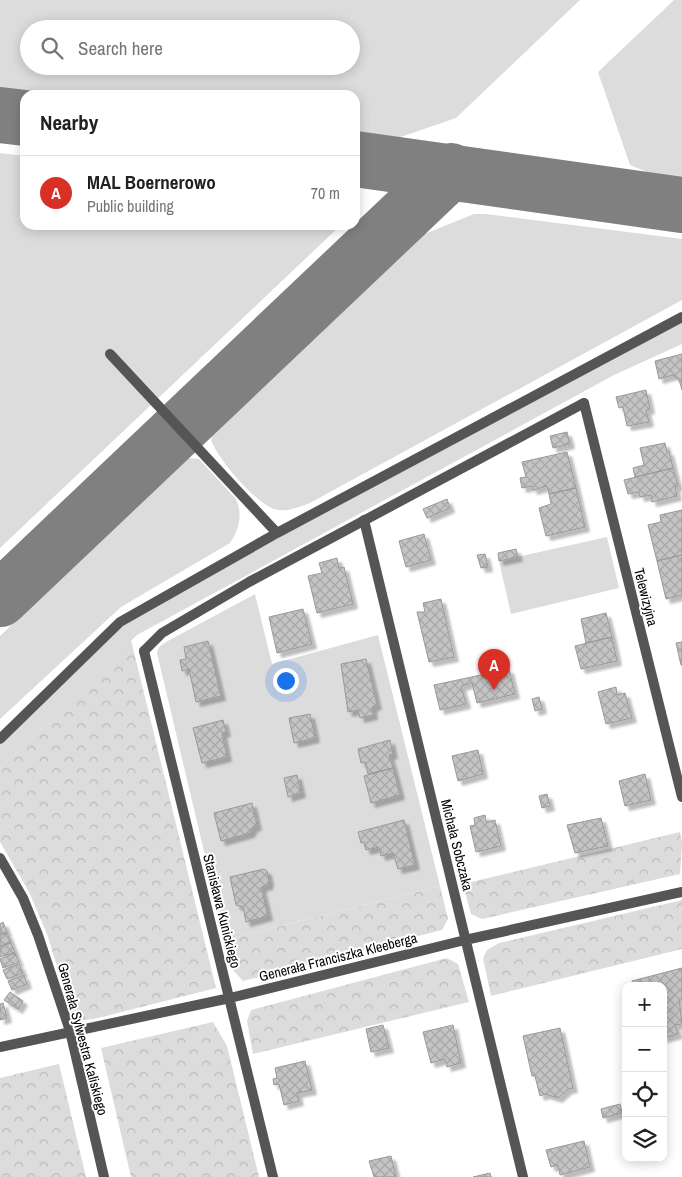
<!DOCTYPE html>
<html lang="en">
<head>
<meta charset="utf-8">
<style>
  body { margin:0; font-family:"Archivo Narrow",sans-serif; background:#f6f6f6; color:#202124 }
  .controls { position:absolute; right:15px; bottom:15px; display:grid; overflow:hidden; border-radius:10px; box-shadow:0 2px 12px #0003 }
  .controls button { width:45px; height:45px; display:grid; place-items:center; padding:0; border:0; border-bottom:1px solid #e0e0e0; background:#fff; color:#202124; font:25px sans-serif }
  .you { position:absolute; left:285px; top:680px; width:18px; height:18px; margin:-12px; border:4px solid #fff; border-radius:50%; background:#1a73e8; box-shadow:0 0 0 8px #1a73e833 }
  .badge { display:grid; place-items:center; width:32px; height:32px; border-radius:50%; background:#d93025; color:#fff; font-size:16px; font-weight:700 }
  .pin { position:absolute; translate:-50% -41px; filter:drop-shadow(0 1px 2px #0008) }
  .pin::after { content:''; position:absolute; top:26px; width:18px; height:15px; background:inherit; clip-path:polygon(0 0,100% 0,50% 100%) }
  .list { margin:0; padding:0; list-style:none }
  h2 { display:flex; justify-content:space-between; align-items:center; height:65px; margin:0; padding:0 20px; font-size:21px }
  h2 small { font-size:16px; font-weight:400; color:#757577 }
  .list li { display:grid; grid-template-columns:32px 1fr auto; gap:15px; align-items:center; box-sizing:border-box; height:75px; padding:0 20px; border-top:1px solid #e0e0e0 }
  .list b { display:block; font-size:19px; white-space:nowrap }
  .list p { margin:0; font-size:16px; white-space:nowrap; color:#757577 }
  .list em { font-size:16px; font-style:normal; color:#757577 }
  .icon { flex:none; width:28px; height:28px; fill:none; stroke:currentColor; stroke-width:2; stroke-linecap:round; stroke-linejoin:round }
  .map { position:relative; flex:none; width:682px; height:1177px; overflow:hidden }
  .search { position:absolute; background:#fff; box-shadow:0 2px 12px #0003; left:20px; top:20px; width:340px; height:55px; display:flex; align-items:center; gap:12px; box-sizing:border-box; padding:0 18px; border-radius:28px; color:#757577; font-size:19px }
  .panel { position:absolute; background:#fff; box-shadow:0 2px 12px #0003; left:20px; top:90px; width:340px; height:140px; border-radius:15px }
  .map>svg:first-child { display:block }
  .grass { fill:#dcdcdc; fill-rule:evenodd }
  .forest { fill:url(#forest-crowns) }
  .lines { fill:none; stroke-linecap:round; stroke-linejoin:round }
  .taxiway { stroke:#808080; stroke-width:56 }
  .building { fill:url(#building-cross-hatch); stroke:#999; filter:url(#shadow) }
  .service { stroke:#555; stroke-width:10 }
  .minor { stroke:#555; stroke-width:10 }
  .labels { text-anchor:middle; dominant-baseline:central; stroke-width:4; stroke-linejoin:round; paint-order:stroke }
  .street-label { font-size:14px; fill:#000; stroke:#fff }
</style>
</head>
<body>
<div class="map">
<svg width="682" height="1177" viewBox="0 0 682 1177">
  <defs>
    <pattern id="forest-crowns" width="20" height="18" patternUnits="userSpaceOnUse" patternTransform="scale(1.25)"><rect width="20" height="18" fill="#dcdcdc"/><path d="M2 6a3 3 0 1 1 6 0M12 15a3 3 0 1 1 6 0" fill="none" stroke="#bbb"/></pattern>
    <pattern id="building-cross-hatch" width="8" height="8" patternUnits="userSpaceOnUse" patternTransform="scale(1.25)"><rect width="8" height="8" fill="#c4c4c4"/><path d="M0 0l8 8M0 8l8-8" fill="none" stroke="#a7a7a7"/></pattern>
    <filter id="shadow"><feDropShadow dx="4.5" dy="4.5" stdDeviation="1" flood-color="#0004"/></filter>
  </defs>
  <rect width="100%" height="100%" fill="#fff"/>
  <path class="grass" d="M0,0H580L456,118L392,140L355,135V95H43L0,89ZM29,29H351V66H29Z
    M674,0H682V178L652,174L630,165L598,72Z
    M0,153L25,156V225H341L0,548Z
    M474,214H486L682,239V300L308,504C298,507 285,513 274,509C254,502 218,459 211,440L214,430L422,235Z
    M682,321V344L614,375L137,635L0,769V743L117,630L131,620L223,566Z
    M187,458L199,459L236,499C243,514 239,530 230,543L121,607L0,719V636Z
    M607,537L619,588L511,614L499,561Z
    M255,594L272,664L378,635L440,886L225,940L157,653L159,647L166,642Z"/>
  <path class="forest" d="M131,640L216,988L94,1019L74,1021L47,934L29,892L0,842V769Z
    M680,832L682,843L680,874L482,919L471,914L463,884Z
    M440,886L448,919L442,930L243,981L233,970L225,940Z
    M682,900V949L491,996L483,958L487,950L499,943Z
    M447,958L458,964L469,1002L253,1054L247,1021L251,1010Z
    M213,1022L227,1046L259,1177H131L101,1048Z
    M59,1064L86,1177H0V1078Z"/>
  <g class="lines">
    <path class="taxiway" d="M0,115L25,118
      M355,159L682,205
      M0,599L451,171"/>
  </g>
  <path class="building" d="M682,354V390L679,379H677L673,375L659,379L655,361Z
    M646,390L650,409L646,410L649,422L627,426L623,407L619,408L616,397Z
    M567,432L570,444L553,448L550,436Z
    M665,443L667,452L669,451L673,468L635,477L633,468L644,465L640,448Z
    M567,452L576,488L549,494L547,486L533,490L532,486L522,488L520,478L526,477L522,462Z
    M673,468L678,486L675,487L677,496L652,502L651,495L640,497L639,492L628,494L624,480Z
    M576,488L585,527L546,536L539,508L551,504L549,494Z
    M447,499L450,508L427,518L423,509Z
    M682,510V555L657,561L648,525L661,522L660,515Z
    M424,534L431,560L406,567L399,541Z
    M516,549L518,557L499,561L498,553Z
    M485,554L488,567L481,568L477,555Z
    M682,555V595L666,599L657,561Z
    M337,558L339,568L344,567L353,604L317,613L308,576L322,573L319,563Z
    M441,599L454,657L429,662L417,612H425L423,603Z
    M303,609L312,644L277,653L269,617Z
    M606,613L612,637L586,643L581,619Z
    M612,637L617,661L581,669L575,646Z
    M208,641L221,696L196,702L189,669L182,671L180,660L186,659L184,647Z
    M682,642V665H681L676,643Z
    M366,659L377,705L372,707L373,715L360,718L358,710L348,712L341,664Z
    M509,669L515,694L477,703L472,683L461,686L466,704L440,710L434,685Z
    M616,687L617,695L625,693L632,718L606,724L598,692Z
    M539,697L542,709L535,711L532,699Z
    M310,714L315,738L294,743L289,718Z
    M223,720L226,732L222,733L227,757L202,763L193,728Z
    M390,740L393,754L389,755L393,768L368,774L365,762L361,763L358,749Z
    M478,750L483,774L458,781L452,756Z
    M393,768L400,795L371,803L364,776Z
    M645,774L651,800L625,806L619,781Z
    M297,775L301,793L288,797L284,778Z
    M547,794L550,806L542,808L539,796Z
    M252,803L257,826L253,827L250,833L221,841L214,813Z
    M485,815L486,822L495,820L501,846L476,852L470,826L475,825L474,818Z
    M601,818L608,846L575,853L567,825Z
    M404,820L415,865L398,869L393,853L381,856L379,847L366,850L364,842L361,843L358,832Z
    M264,869L267,871L269,882L268,885L261,887L268,916L246,922L243,907L236,905L230,877Z
    M3,922L7,932L0,934V924Z
    M7,933L11,942L0,946V935Z
    M11,943L15,952L0,957V947Z
    M15,953L19,962L3,968L0,959Z
    M19,964L23,973L7,979L3,970Z
    M682,968V999H679L682,1024L675,1025L678,1034L663,1038V986H633L632,981Z
    M24,975L27,984L12,990L8,981Z
    M10,992L23,1001L18,1009L4,1000Z
    M3,1003L7,1018L0,1020V1004Z
    M383,1025L389,1048L371,1052L366,1029Z
    M453,1025L461,1063L447,1067L445,1059L431,1063L423,1032Z
    M560,1028L573,1088L568,1089L558,1098L545,1094L540,1096L535,1076H532L523,1036Z
    M305,1061L312,1090L297,1093L299,1101L284,1105L279,1084L274,1085L273,1079L277,1078L275,1068Z
    M620,1104L622,1113L603,1118L601,1109Z
    M584,1141L590,1167L560,1175L558,1165L551,1167L546,1150Z
    M391,1156L396,1177H374L369,1161Z
    M490,1173L491,1177H473Z"/>
  <g class="lines">
    <path class="service" d="M110,354L277,533
      M144,651L162,633L249,582L584,403
      M0,739L120,622L277,533L682,317
      M0,858L23,898L38,935L70,1031"/>
    <path class="minor" d="M584,403L682,797
      M364,520L523,1177
      M144,651L273,1177
      M70,1031L104,1177
      M0,1047L230,998L465,940L682,892"/>
  </g>
  <g class="labels">
    <g class="street-label">
      <text transform="translate(646 597) rotate(76)">Telewizyjna</text>
      <text transform="translate(457 845) rotate(76)">Michała Sobczaka</text>
      <text transform="translate(222 911) rotate(76)">Stanisława Kunickiego</text>
      <text transform="translate(338 957) rotate(-14)">Generała Franciszka Kleeberga</text>
      <text transform="translate(83 1039) rotate(75)">Generała Sylwestra Kaliskiego</text>
    </g>
  </g>
</svg>
<div class="controls">
<button>+</button>
<button>−</button>
<button><svg class="icon" aria-label="locate" viewBox="0 0 24 24"><circle cx="12" cy="12" r="6"/><path d="M12 2v4M12 18v4M2 12h4M18 12h4"/></svg></button>
<button><svg class="icon" aria-label="layers" viewBox="0 0 24 24"><path d="M12 4l9 5-9 5-9-5zM3 14l9 5 9-5"/></svg></button>
</div>
<div class="you"></div>
<div class="pin badge" style="left:494px;top:690px">A</div>
<div class="search"><svg class="icon" aria-label="search" viewBox="0 0 24 24"><circle cx="10" cy="10" r="6"/><path d="M15 15l6 6"/></svg>Search here</div>
<section class="panel">
<h2>Nearby<small></small></h2>
<ul class="list">
<li><span class="badge">A</span><div><b>MAL Boernerowo</b><p>Public building</p></div><em>70 m</em></li>
</ul>
</section>
</div>
</body>
</html>
